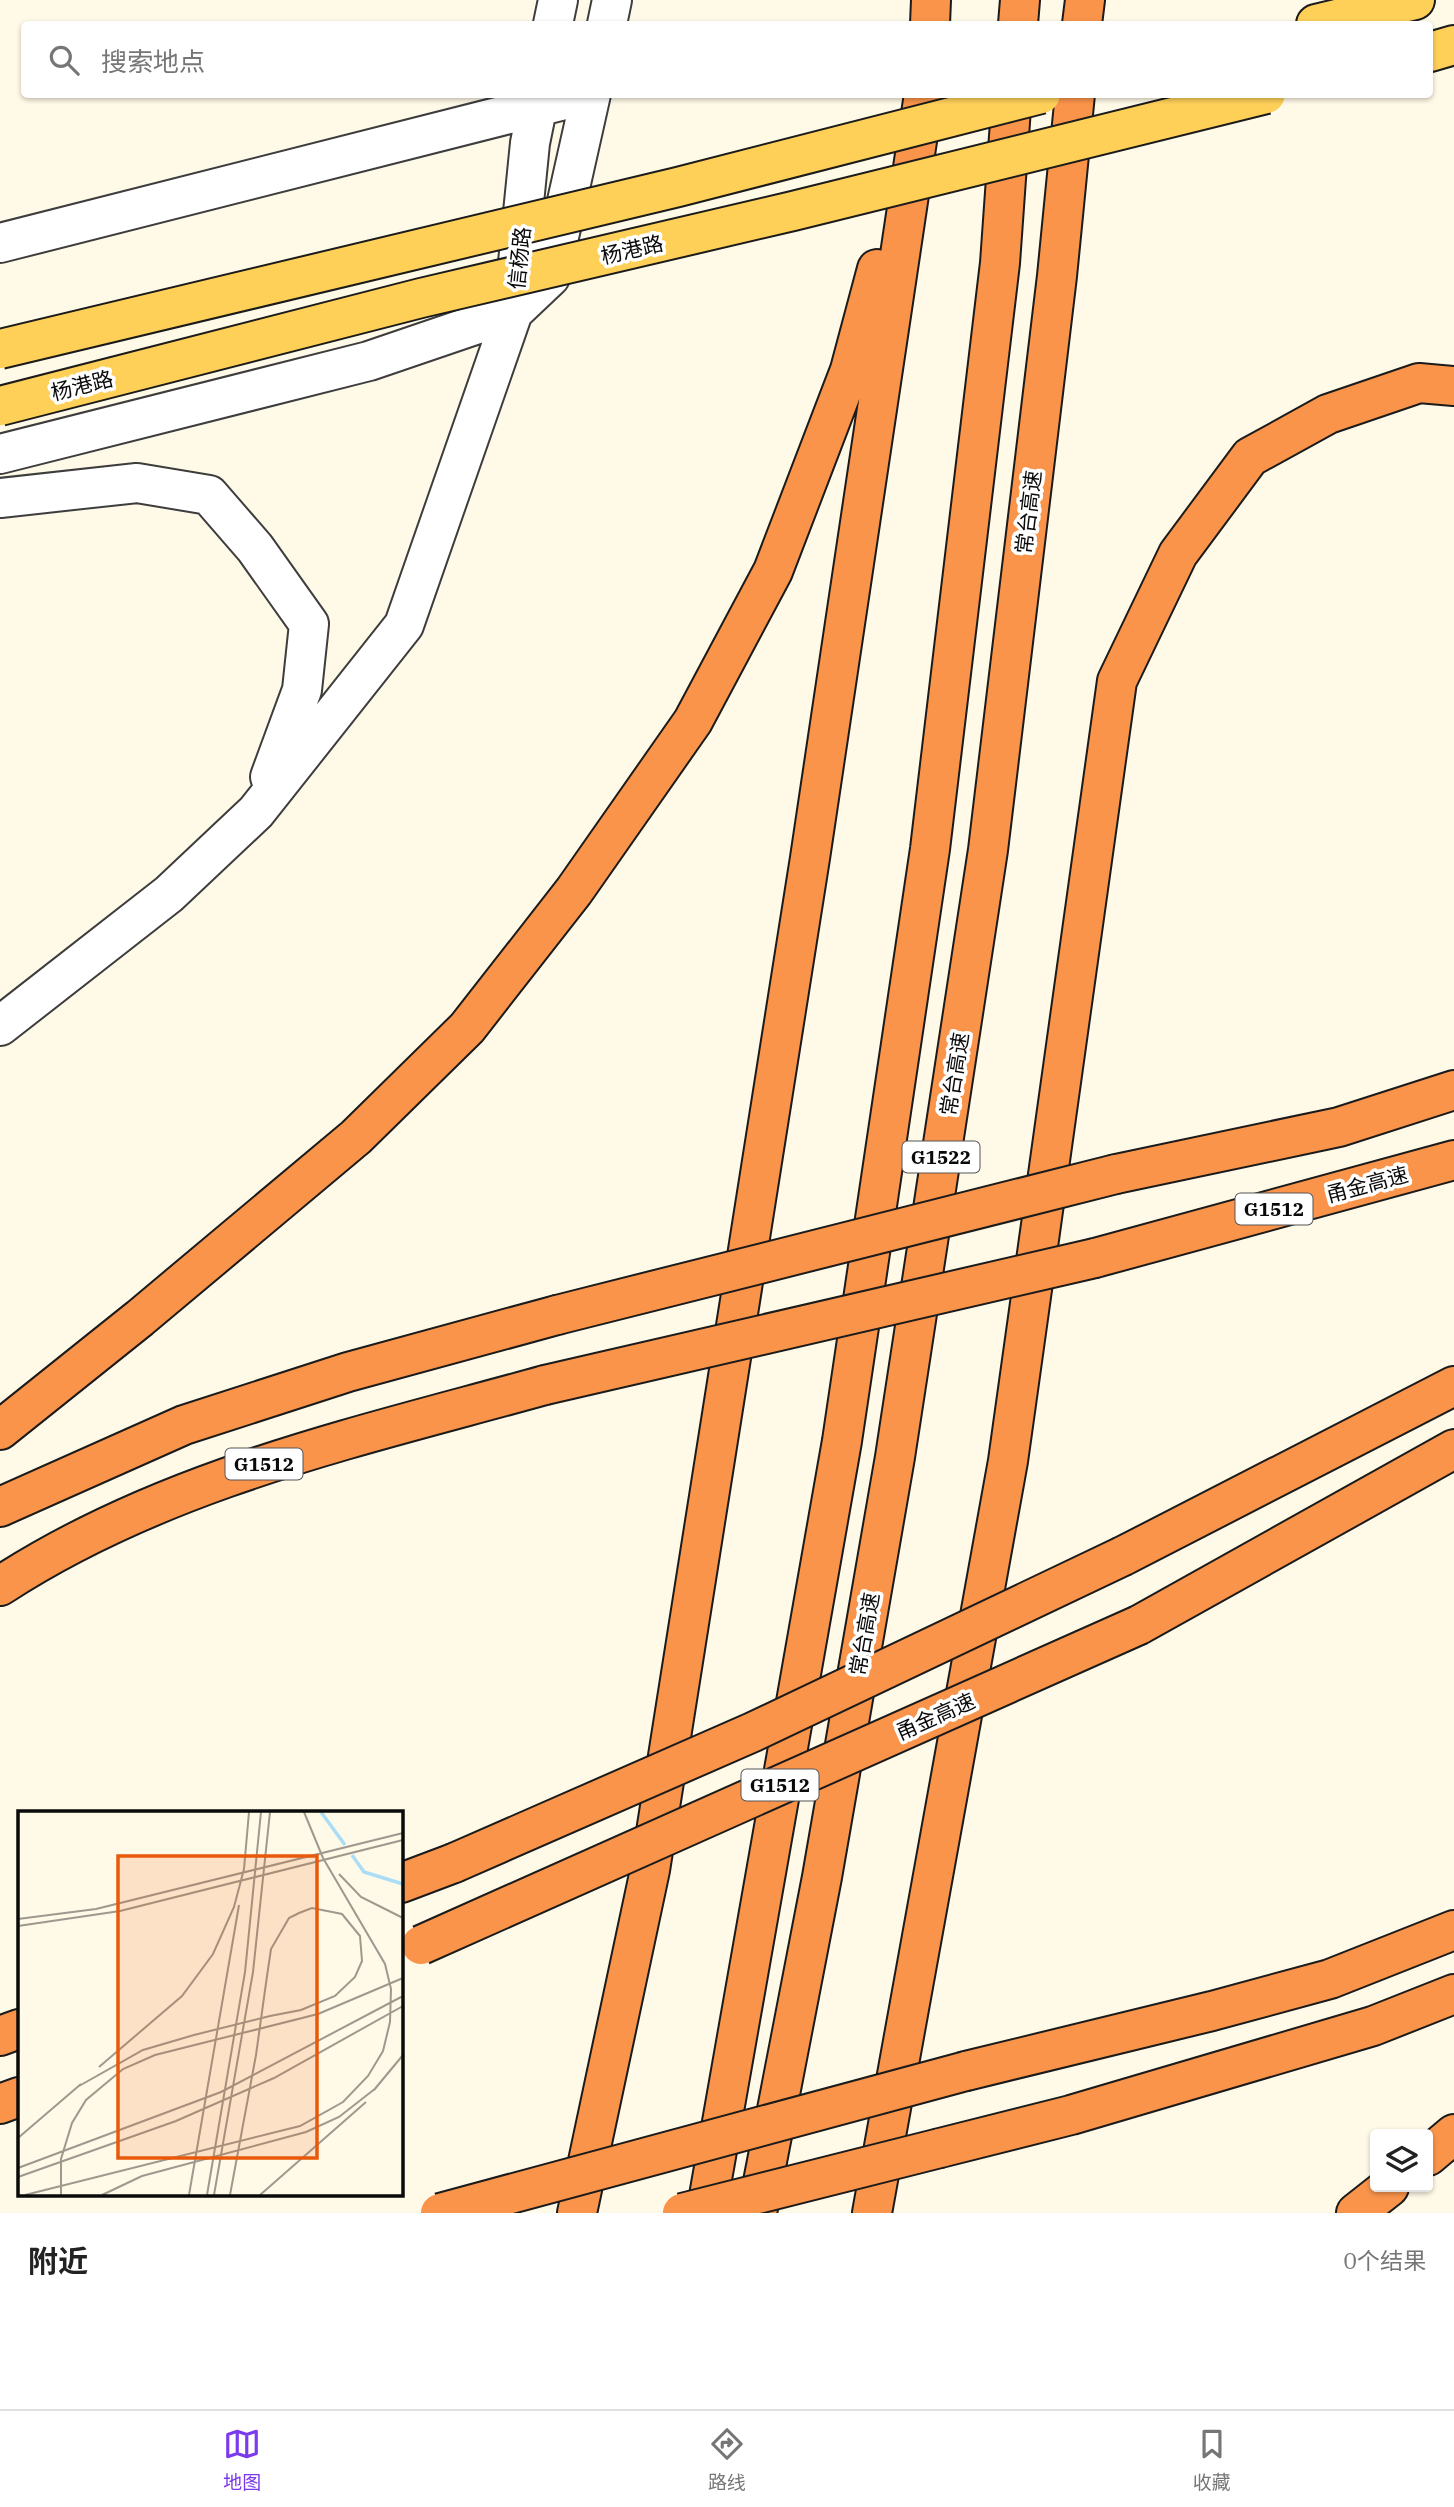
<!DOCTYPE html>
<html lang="zh">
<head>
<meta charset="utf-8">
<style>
  body { margin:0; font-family:"IBM Plex Serif","Noto Sans SC",serif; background:#f2f2f2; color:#222 }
  .controls { position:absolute; right:21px; bottom:21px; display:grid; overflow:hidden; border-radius:7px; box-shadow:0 2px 5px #0004 }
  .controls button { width:63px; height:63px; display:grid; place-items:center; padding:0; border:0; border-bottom:2px solid #e0e0e0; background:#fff; color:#222; font:35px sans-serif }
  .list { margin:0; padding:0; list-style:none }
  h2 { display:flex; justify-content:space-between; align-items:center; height:91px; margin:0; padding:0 28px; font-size:30px }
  h2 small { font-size:23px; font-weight:400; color:#767676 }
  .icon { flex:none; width:38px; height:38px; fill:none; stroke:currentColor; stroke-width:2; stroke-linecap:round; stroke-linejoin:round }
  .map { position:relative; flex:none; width:1454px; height:2213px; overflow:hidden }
  .search { position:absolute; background:#fff; box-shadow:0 2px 5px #0004; left:21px; right:21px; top:21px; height:77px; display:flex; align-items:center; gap:18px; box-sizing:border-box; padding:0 24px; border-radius:7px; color:#767676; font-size:26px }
  .sheet { height:196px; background:#fff }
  nav { display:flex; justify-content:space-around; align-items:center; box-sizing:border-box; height:98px; border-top:2px solid #e0e0e0; background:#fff; font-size:19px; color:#767676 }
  nav a { display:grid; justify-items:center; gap:4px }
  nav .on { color:#7c3aed }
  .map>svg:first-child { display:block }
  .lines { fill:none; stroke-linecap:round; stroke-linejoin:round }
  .minor-casing { stroke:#3d3d3d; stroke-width:42 }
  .major-casing { stroke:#1b1b1b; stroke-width:42 }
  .highway-casing { stroke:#1b1b1b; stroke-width:42 }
  .minor { stroke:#fff; stroke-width:38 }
  .major { stroke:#fed058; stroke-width:38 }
  .highway { stroke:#fa944a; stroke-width:38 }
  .major-bridge-casing { stroke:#1b1b1b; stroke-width:42; stroke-linecap:butt }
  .highway-bridge-casing { stroke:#1b1b1b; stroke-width:42; stroke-linecap:butt }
  .major-bridge { stroke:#fed058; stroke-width:38 }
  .highway-bridge { stroke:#fa944a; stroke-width:38 }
  .labels { text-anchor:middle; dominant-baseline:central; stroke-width:7; stroke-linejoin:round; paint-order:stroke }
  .shield { fill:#fff; stroke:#545454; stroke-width:2 }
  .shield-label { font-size:19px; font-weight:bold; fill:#0a0a0a }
  .street-label { font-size:21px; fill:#0a0a0a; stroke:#fff }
  .inset-river { fill:none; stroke:#aadef8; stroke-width:3.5 }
  .inset-road { fill:none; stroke:#9d998f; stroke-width:2 }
  .view { fill:#e8590c; fill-opacity:0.15; stroke:#e8590c; stroke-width:3.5 }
  .inset-edge { fill:none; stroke:#0a0a0a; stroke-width:3.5 }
</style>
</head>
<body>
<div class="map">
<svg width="1454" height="2213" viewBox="0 0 1454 2213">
  <rect width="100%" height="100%" fill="#fff9e7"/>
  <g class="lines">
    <g class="minor-casing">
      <path id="minor" d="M553,24L558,0
        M607,24L612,0
        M540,94L530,143L513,312L550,277L591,94
        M0,243L588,94
        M0,454L369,361L513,312
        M0,498L137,483L209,495L255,548L309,624L302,690L270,777
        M0,1026L169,894L256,812L404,625L513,312"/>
    </g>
    <g class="major-casing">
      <path id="major" d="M1316,24L1415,0
        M1430,52L1454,45"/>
    </g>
    <g class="highway-casing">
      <path id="highway" d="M930,24L931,0
        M1018,24L1020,0
        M1082,24L1085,0
        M1116,1174L1339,1127L1454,1090
        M1095,1258L1454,1160
        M0,1430L140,1318L356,1137L467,1028L574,891L693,721L773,571L850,370L877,269
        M0,1507L184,1425L348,1372L557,1315
        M1123,1556L1454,1386
        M0,1586C164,1479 358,1437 545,1385
        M1139,1625L1454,1449
        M401,1883L454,1863
        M0,2036L19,2029
        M966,2071L1212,2011L1330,1979L1454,1930
        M0,2104L19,2097
        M940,2148L1071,2115L1373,2026L1454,1994
        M1428,2156L1454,2134
        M577,2213L650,1870L810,858L924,94
        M706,2213L842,1441L930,849L1000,263L1012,94
        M757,2213L822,1877L895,1457L988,850L1057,276L1075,94
        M872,2213L1008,1461L1117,681L1178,554L1250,457L1328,414L1419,383L1454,386
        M1356,2213L1389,2187"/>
    </g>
    <use href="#minor" class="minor"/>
    <use href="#major" class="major"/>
    <use href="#highway" class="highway"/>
    <g class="major-bridge-casing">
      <path id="major-bridge" d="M0,349L678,187L1041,94
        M0,406L421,298L793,211L1266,94"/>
    </g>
    <g class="highway-bridge-casing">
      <path id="highway-bridge" d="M557,1315L1116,1174
        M545,1385L1095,1258
        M454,1863L753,1732L1123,1556
        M421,1945L1139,1625
        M440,2213L966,2071
        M682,2213L940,2148"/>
    </g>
    <use href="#major-bridge" class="major-bridge"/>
    <use href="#highway-bridge" class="highway-bridge"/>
  </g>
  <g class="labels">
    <g class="shield">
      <rect x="902.5" y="1141.5" width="77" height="31" rx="5"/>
      <rect x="1235.5" y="1193.5" width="77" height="31" rx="5"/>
      <rect x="225.5" y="1448.5" width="77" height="31" rx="5"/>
      <rect x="741.5" y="1769.5" width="77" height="31" rx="5"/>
    </g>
    <g class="shield-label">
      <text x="941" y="1157">G1522</text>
      <text x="1274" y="1209">G1512</text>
      <text x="264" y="1464">G1512</text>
      <text x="780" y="1785">G1512</text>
    </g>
    <g class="street-label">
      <text transform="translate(632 249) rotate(-13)">杨港路</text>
      <text transform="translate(519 258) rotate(-84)">信杨路</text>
      <text transform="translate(82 385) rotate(-14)">杨港路</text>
      <text transform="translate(1028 512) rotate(-83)">常台高速</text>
      <text transform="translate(954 1074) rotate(-81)">常台高速</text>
      <text transform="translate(1367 1184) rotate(-15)">甬金高速</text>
      <text transform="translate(864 1634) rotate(-80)">常台高速</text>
      <text transform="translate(935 1716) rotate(-24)">甬金高速</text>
    </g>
  </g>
  <g transform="translate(18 1811)">
    <rect width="385" height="385" fill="#fff9e7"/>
    <path class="inset-river" d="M303,1L327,34M334,44L346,61L385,73"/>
    <path class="inset-road" d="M321,63L343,86L385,107M0,108L78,98L385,22M0,115L102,100L385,29M81,256L164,185L195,143L216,96L226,58L231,1M61,275L125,239L176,224L252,205L283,199L317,185L337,166L344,150L342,125L324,103L294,97L281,102L271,107L253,138L249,165L238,244L212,384M356,279L385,244M0,327L63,273M0,357L203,281L385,185M0,366L158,310L256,267L385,195M7,384L282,315L325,291L350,265L365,240L372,211L373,178L367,153L305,47L286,1M43,384V348L54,312L68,289L105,258L137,244L300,203L385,167M84,384L124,365L288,321L321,306L358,277M171,384L221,94M189,384L227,161L243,1M196,384L235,161L252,1M242,384L348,291"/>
    <path class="view" d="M100,45H299V347H100Z"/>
    <rect width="385" height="385" class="inset-edge"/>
  </g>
</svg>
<div class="controls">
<button><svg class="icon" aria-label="layers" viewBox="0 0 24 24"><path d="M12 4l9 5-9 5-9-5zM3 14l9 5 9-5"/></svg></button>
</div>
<div class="search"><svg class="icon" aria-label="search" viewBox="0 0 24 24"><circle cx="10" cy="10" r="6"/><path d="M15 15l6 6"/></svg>搜索地点</div>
</div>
<section class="sheet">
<h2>附近<small>0个结果</small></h2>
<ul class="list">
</ul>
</section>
<nav>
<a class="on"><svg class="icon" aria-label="map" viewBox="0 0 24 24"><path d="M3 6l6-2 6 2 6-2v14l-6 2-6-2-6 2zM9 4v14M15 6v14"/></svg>地图</a>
<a><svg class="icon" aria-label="directions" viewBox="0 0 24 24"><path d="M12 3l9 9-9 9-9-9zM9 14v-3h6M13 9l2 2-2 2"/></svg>路线</a>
<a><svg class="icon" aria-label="saved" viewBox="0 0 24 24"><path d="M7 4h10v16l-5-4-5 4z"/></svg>收藏</a>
</nav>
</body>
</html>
